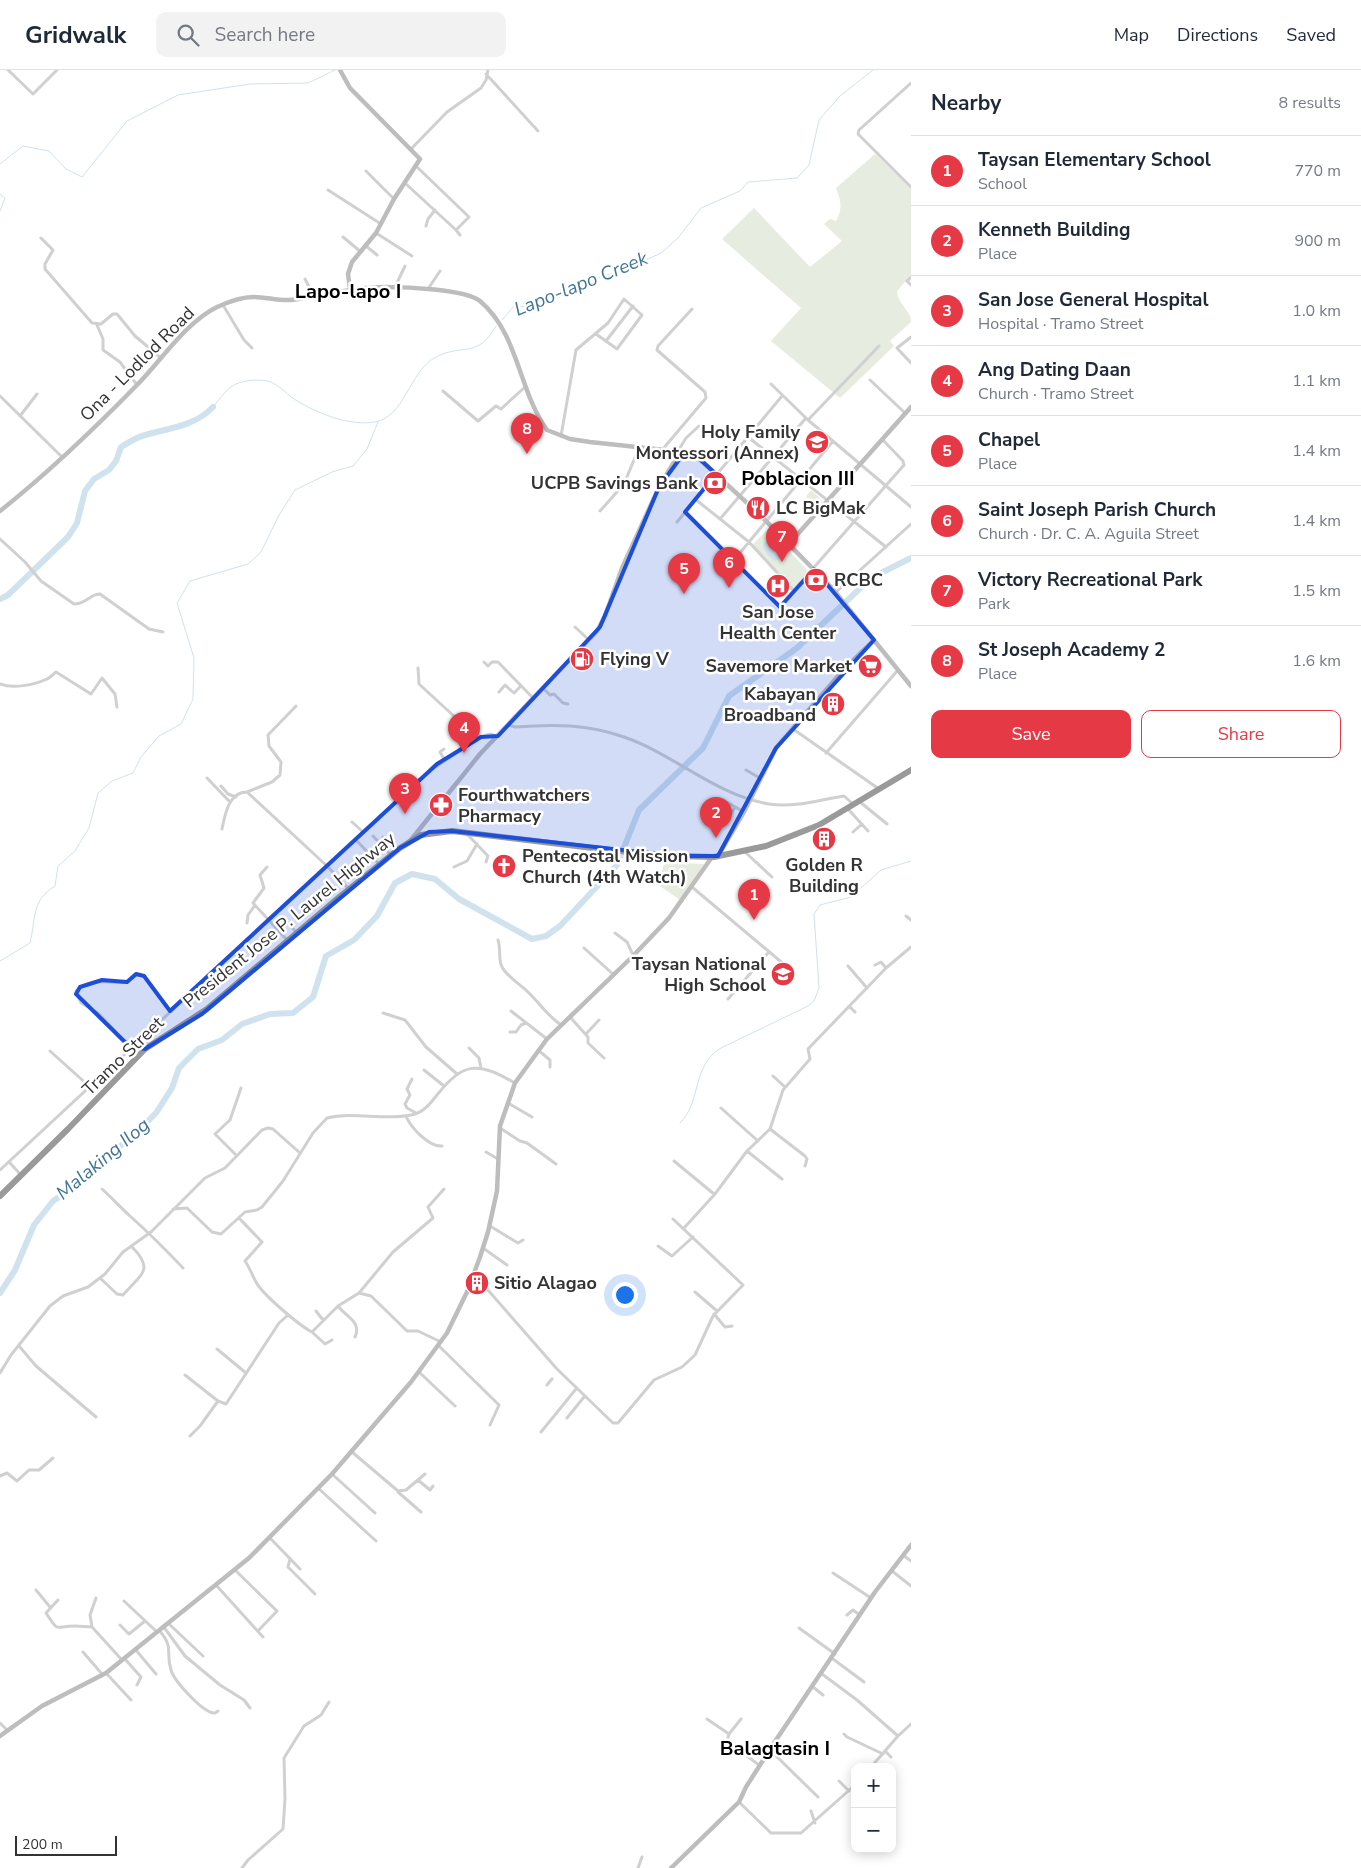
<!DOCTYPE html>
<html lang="en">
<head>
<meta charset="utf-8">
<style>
  body { margin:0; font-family:"Nunito Sans",sans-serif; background:#f2f2f3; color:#1f2937 }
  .controls { position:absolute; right:15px; bottom:15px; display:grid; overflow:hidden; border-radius:10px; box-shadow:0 2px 12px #0003 }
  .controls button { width:45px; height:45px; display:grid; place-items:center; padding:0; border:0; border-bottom:1px solid #e0e1e3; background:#fff; color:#1f2937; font:25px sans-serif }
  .scale { position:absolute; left:15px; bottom:12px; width:102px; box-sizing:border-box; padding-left:5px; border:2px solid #333; border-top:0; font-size:14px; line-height:18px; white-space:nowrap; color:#333; -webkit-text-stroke:4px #fff; paint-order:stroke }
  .you { position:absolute; left:624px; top:1224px; width:18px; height:18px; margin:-12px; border:4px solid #fff; border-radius:50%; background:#1a73e8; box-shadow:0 0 0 8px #1a73e833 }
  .badge { display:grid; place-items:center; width:32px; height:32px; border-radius:50%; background:#e63946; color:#fff; font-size:16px; font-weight:700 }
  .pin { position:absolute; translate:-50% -41px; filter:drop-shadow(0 1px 2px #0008) }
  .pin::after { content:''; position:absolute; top:26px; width:18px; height:15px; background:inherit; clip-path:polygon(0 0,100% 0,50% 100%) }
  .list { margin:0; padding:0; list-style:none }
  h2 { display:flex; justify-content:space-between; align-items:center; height:65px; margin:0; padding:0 20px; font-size:21px }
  h2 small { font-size:16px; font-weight:400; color:#747a83 }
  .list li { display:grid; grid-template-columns:32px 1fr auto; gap:15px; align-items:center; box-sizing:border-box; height:70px; padding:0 20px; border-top:1px solid #e0e1e3 }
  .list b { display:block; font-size:19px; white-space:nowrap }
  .list p { margin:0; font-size:16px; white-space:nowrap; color:#747a83 }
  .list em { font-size:16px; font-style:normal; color:#747a83 }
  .actions { display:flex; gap:10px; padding:15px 20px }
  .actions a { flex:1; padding:11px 0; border:1px solid #e63946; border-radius:10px; text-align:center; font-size:18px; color:#e63946 }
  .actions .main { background:#e63946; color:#fff }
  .icon { flex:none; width:28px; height:28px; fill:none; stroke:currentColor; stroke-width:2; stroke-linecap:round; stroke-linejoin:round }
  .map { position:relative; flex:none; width:911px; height:1798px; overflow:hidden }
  header { display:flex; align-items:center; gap:30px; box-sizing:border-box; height:70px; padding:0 25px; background:#fff; border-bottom:1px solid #e0e1e3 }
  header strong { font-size:24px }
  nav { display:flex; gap:28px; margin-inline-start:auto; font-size:18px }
  .search { width:350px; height:45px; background:#f2f2f3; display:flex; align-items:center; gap:12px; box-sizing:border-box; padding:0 18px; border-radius:10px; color:#747a83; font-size:19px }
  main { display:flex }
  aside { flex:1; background:#fff }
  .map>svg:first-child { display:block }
  .green { fill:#e6ecdf }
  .water { fill:#cfe2ee }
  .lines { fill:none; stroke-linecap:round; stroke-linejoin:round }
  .stream { stroke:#cfe2ee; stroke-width:1 }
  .river { stroke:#cfe2ee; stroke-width:6 }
  .street-tunnel { stroke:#d6d6d6; stroke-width:3; stroke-dasharray:3 1.5; stroke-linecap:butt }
  .street { stroke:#d0d0d0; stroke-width:3 }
  .secondary { stroke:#bdbdbd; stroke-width:4.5 }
  .highway { stroke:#9a9a9a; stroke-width:6 }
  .marked { fill:#1d4ed8; fill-opacity:0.2; stroke:#1d4ed8; stroke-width:4; stroke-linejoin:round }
  .labels { text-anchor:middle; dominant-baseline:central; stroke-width:5; stroke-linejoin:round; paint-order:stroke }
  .street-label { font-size:18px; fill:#333; stroke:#fff }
  .poi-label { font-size:18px; font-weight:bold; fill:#333; stroke:#fff; text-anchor:start }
  .water-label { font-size:19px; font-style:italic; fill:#3f7597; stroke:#fff }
  .quarter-label { font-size:20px; font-weight:bold; fill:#000; stroke:#fff }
</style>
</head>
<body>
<header>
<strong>Gridwalk</strong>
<div class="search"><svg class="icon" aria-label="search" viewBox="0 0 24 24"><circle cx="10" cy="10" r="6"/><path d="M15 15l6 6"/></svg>Search here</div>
<nav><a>Map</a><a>Directions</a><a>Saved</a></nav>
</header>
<main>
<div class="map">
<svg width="911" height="1798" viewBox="0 0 911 1798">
  <rect width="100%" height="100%" fill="#fff"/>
  <path class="green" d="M875,84L911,118V205L897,221C898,235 911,240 911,252L890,271L894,276L840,328L771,271L801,238L722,169L754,138L810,197L842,171L824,154L830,149L836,151C843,138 841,131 836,118Z
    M811,420L823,431L817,439L806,427Z
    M768,459L809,502L792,521L751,476Z
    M665,792L704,794L680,830L657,814Z"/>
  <path class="water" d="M766,471L774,472L785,482V486L775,491C769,488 763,480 763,474Z"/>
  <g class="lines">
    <path class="stream" d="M0,94L23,76L49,81L66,99L82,107L127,51L178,25L250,14L308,13L335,0
      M0,124L5,128L0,141
      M502,250L514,236L527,237L542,234L580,213L626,199L661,183L678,168L701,138L740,121L748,112L797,108L809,95L819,50L840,26L873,0
      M213,337C219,330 224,322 231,317C240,310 257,309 268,311C279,314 289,327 299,332C321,345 351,356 375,352C405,347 409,301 436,287C463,273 478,289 496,256
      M0,891L30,873C36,848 31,831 55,816L58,796L75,781L89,758L98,723L112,711L133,703L141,687L159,666L181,654L193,629L194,588L177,533L190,511L248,494L261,482L279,445L295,420L332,402L353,396L367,379L378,352
      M680,1053C702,1032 691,996 721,978L808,936L814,931L819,918L814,844L820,835L851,827L881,800L911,791"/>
    <path class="river" d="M0,529L8,525L68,467L77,453L85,421L94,409L109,400L116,391L121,377C129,372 137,367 145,365C170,358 195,356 213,337
      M0,1223L15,1200L34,1155L53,1131L75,1116L95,1092L128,1071L156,1043L172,1018L179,998L198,979L222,970L242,954L270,944L293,943L313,927L326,886L354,870L377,846L395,813L412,804L435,809L459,829L532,869L546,866L560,856L617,795L639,740L703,678L729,626L797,578L871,508L911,488"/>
    <path class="street-tunnel" d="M551,1310L554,1307"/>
    <path class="street" d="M8,0L33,24L57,0
      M486,4L538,61
      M911,13L859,60L858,64L911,117
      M412,78L447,42L481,18L486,10L488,0
      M366,101L394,129
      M406,114L456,160L469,147L417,97
      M328,120L381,154
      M426,156L428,149L435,140
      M456,160L460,165
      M376,163L412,186
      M343,167L361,182
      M41,168L53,180L45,194V199L92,253L101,254L113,244H117L135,266L161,288
      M366,176L377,185
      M911,207L907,211L911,215
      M305,209L314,226
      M395,217L405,196
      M428,219L440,201
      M223,235L244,270L252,278
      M97,255L103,269V280L120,292L137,315
      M911,267L897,278L911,293
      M606,271L633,236
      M870,310L905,343
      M771,314L808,350L911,437
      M443,321L478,351L496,336L501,339L525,317
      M0,326L62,387
      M20,346L37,324
      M808,350L879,276
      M561,366L576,280L608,253L624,229L642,245L617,279L596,264
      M748,367L886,477
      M662,380L706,328L705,322L657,280L658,276L692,239
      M678,381L686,368L699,356
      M695,429L749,472L794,521
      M600,441L624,414L639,378
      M685,442L780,536L904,395L903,391L882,369
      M720,449L806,348
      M677,452L782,326
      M0,469L25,492L41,511L74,534C86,534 90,524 100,524L149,559L163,562
      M734,490L833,371
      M836,522L911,454
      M575,557L589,570
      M484,592L488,596L492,592H498L534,629
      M418,598L419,614L468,659L481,667
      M0,614C13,619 34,615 47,609C50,608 53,604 56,602L91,624L102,608L115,624L117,637
      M544,619L550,625L554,624L563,633L568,634
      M499,622L505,615L514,623L521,616
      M509,655L515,657C553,654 588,654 624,667C674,684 715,725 769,734C795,738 818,730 844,726L854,735
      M451,656L461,664L468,659
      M793,659L879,719
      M444,679L440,682L444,689
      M826,683L898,600
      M746,700L760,708
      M207,708L230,732
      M221,716L228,724L236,727
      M247,722L272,712L280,705L281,692L269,676L268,665L296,636
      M723,730L744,742
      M860,732L887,754
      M848,739L868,761
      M727,743L731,744L735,737
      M352,752L363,762
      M222,759C225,744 229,722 247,722L327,796L349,819
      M853,762L862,754
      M466,763L488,786L486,792
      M373,766L391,785
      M383,767L397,780
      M355,769L380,795
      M745,782L772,807
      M267,797L260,805L264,818L253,833L288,871
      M454,797L467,791L477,774
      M692,817L792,901
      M906,846L911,850
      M286,851L297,863
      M247,853L248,845L255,835
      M615,863L627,872L633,885
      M498,870C501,878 498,890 502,897C507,907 522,915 530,924C541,935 548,946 561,955
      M584,878L614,905
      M743,892L752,899
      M875,895L881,892L886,898
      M848,896L867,918
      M742,916L746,920
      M728,929L768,883
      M849,936L855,942
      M511,941L547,969
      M383,943L405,950L426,977L457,1004
      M570,947L588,967V973L604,988
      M510,962H516L521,955L526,953
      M586,964L599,950
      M469,978L479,988L481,998
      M145,979L129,976L98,943L81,933L76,921C94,905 109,915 126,912C132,910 134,905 140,904L144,906L170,941
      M538,980L550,990V997
      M50,981L90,1017
      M424,1000L444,1016
      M773,1006L785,1017
      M412,1009L407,1019L410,1025L405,1034L407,1038L416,1043
      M508,1033L532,1047
      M721,1038L758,1071
      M406,1046C411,1058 429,1077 442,1076
      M500,1058L520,1071L527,1073L556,1094
      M770,1059L805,1086L807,1089L805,1096
      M747,1081L782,1109
      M486,1082L498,1089
      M236,1085L215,1064L230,1050L241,1018
      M674,1091L714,1124
      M10,1093L21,1105
      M0,1100L431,700L481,667L490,664L497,666
      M102,1119C112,1128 121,1138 130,1146C149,1163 166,1180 183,1198
      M173,1139L187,1138L212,1162L221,1164L245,1142L257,1140L262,1137L283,1111L313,1063L327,1048C354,1041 383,1051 411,1045C423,1043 430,1034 437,1025C464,991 478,992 515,1013
      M239,1148L262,1172L245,1191C250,1198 252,1205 256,1212C262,1224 300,1256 312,1262L338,1236L359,1223L393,1182L433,1148L428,1137L444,1119
      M490,1156L518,1173L523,1170
      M684,1158L715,1124L747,1081L770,1059L783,1020L810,989L808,979L886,898L911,877
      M658,1176L672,1186L693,1167
      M483,1178L507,1195
      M473,1203L557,1299L613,1353H618L654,1310L682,1297L695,1285L713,1246L743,1215L673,1149
      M100,1208L117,1224L123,1225C141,1204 155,1200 132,1177
      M695,1222L717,1241
      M359,1223L371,1226L407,1261H418L441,1272
      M338,1236C346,1247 362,1252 355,1267
      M316,1241L323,1250
      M714,1244L725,1257L732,1256
      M312,1262L325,1274L332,1270
      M19,1276L36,1296L96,1347
      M439,1276L499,1335L490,1355
      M217,1279L246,1303
      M419,1302L455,1336
      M0,1303L11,1285L50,1236L63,1226L88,1217L105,1204L123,1182L151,1162L205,1108L225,1098L262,1060L268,1058L273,1059L300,1083
      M185,1305L218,1331L226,1334L279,1253L288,1245
      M547,1315L551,1310
      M567,1348L584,1327
      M541,1362L576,1319
      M190,1366L200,1356L218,1331
      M352,1382L398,1421L406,1420L425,1404
      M332,1404L375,1443
      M0,1406L7,1403L17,1411L29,1400H39L53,1388
      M418,1410L430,1420L433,1416
      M318,1418L376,1471
      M398,1422L421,1442
      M270,1468L300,1499
      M903,1485L911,1491
      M290,1489L288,1497L315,1524
      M235,1500L277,1541L258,1561
      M892,1501L911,1516
      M833,1503L871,1528
      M216,1515L263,1567
      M36,1520L50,1537
      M58,1530L46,1543C60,1564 54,1556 75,1556C81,1556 87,1557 92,1557L122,1590
      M124,1531L157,1562
      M847,1545L853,1540L860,1545
      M168,1553L203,1586
      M120,1555L129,1564L145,1551
      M163,1556L185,1586L220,1615L244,1630L250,1638
      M92,1557L90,1545L96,1528
      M799,1558L835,1584
      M159,1560C175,1579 165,1581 171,1600C174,1611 204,1644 215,1643L218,1641
      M135,1579L156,1604
      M83,1582L102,1604
      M124,1588L141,1607L137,1615
      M833,1589L864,1612
      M106,1603L131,1630
      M822,1604L857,1630L898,1666L871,1697
      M813,1617L823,1625
      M707,1649L729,1664L741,1649
      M0,1653L8,1661
      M729,1664L727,1671L759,1695
      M844,1664L847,1667L883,1684
      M898,1666L911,1654
      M770,1680L818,1727
      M885,1681L891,1687
      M839,1711L849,1721
      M739,1732L771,1763H801L855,1715
      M811,1741L815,1753
      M242,1798L248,1790L283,1759L285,1729L284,1688L304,1656L321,1645L329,1632
      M638,1798L642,1787"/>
    <path class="secondary" d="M340,0L350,18L420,89L394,129L376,163L352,192L348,204L350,219
      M0,441C48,403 93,360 136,316C161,291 185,253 217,237C228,232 241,227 253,227C266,227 278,231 291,230C322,226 352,217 384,217C405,217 465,219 480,231C519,264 518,320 547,360L570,369L590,372L693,383L759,444L832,518L911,616
      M788,475L911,337
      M410,771L480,684L597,561L605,546L622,498L659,417L674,392L684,383
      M718,786L744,742L776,678L845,598L874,570
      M0,1666L42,1636L106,1603L249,1488L332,1404L411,1312L447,1263L467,1222L480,1187L488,1162L497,1121L500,1056L515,1013L547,969L633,886L669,848L712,787
      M671,1798L739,1732L746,1717L774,1673L875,1522L911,1475"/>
    <path class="highway" d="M0,1126L68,1059L145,979L207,939L337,829L400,778L421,765L452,761L609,780L676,786L714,787L766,776L819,755L911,700"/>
  </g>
  <path class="marked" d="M684,383H693L716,404L685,442L780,537L814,499L874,570L776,678L718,786H676L452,761L429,762L400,778L202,944L145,979L129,976L76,924L80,917L102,910L127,912L136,904L144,906L170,941L437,694L481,667L498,666L600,557L659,417Z"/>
  <defs>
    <g id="school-disc" transform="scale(1.25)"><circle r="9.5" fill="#e63946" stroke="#fff"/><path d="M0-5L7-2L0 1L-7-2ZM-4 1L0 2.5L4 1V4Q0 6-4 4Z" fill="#fff"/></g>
    <g id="bank-disc" transform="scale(1.25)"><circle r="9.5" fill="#e63946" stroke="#fff"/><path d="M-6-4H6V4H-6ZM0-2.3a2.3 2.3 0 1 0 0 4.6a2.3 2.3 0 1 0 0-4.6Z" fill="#fff"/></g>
    <g id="restaurant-disc" transform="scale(1.25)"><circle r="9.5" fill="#e63946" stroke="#fff"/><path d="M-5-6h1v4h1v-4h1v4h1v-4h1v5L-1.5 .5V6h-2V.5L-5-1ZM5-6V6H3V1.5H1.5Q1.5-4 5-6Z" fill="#fff"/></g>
    <g id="hospital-disc" transform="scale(1.25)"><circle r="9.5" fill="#e63946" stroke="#fff"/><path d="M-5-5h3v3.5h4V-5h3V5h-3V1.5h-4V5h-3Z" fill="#fff"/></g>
    <g id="fuel-disc" transform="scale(1.25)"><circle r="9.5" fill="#e63946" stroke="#fff"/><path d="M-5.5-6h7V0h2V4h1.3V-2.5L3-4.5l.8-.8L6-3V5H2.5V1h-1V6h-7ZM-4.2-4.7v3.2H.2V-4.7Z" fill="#fff"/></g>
    <g id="supermarket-disc" transform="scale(1.25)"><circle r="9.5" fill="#e63946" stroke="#fff"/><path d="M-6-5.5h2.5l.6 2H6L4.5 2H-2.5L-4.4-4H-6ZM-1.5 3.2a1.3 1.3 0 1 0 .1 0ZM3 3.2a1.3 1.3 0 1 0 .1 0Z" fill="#fff"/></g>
    <g id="building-disc" transform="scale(1.25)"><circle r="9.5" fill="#e63946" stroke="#fff"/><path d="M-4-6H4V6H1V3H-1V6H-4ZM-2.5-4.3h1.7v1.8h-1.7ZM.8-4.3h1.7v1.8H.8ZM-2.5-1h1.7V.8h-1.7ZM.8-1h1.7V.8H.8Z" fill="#fff"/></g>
    <g id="pharmacy-disc" transform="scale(1.25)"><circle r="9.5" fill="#e63946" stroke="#fff"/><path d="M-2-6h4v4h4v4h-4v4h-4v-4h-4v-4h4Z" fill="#fff"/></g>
    <g id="church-disc" transform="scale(1.25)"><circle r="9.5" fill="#e63946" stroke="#fff"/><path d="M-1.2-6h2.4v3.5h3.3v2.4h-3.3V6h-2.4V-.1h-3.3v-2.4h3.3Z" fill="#fff"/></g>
  </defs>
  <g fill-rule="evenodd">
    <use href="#school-disc" x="817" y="372"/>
    <use href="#bank-disc" x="715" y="413"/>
    <use href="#restaurant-disc" x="758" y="438"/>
    <use href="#bank-disc" x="816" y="510"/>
    <use href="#hospital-disc" x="778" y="516"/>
    <use href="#fuel-disc" x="582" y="589"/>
    <use href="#supermarket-disc" x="870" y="596"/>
    <use href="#building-disc" x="833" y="634"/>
    <use href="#pharmacy-disc" x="441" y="735"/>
    <use href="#building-disc" x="824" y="769"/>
    <use href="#church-disc" x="504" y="796"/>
    <use href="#school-disc" x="783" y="904"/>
    <use href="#building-disc" x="477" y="1213"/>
  </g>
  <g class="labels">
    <g class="street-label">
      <text transform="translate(137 294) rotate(-45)">Ona - Lodlod Road</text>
      <text transform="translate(289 850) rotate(-39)">President Jose P. Laurel Highway</text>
      <text transform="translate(123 986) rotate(-44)">Tramo Street</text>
    </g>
    <g class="poi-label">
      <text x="800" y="362" text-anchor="end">Holy Family<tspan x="800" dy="21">Montessori (Annex)</tspan></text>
      <text x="698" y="413" text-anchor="end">UCPB Savings Bank</text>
      <text x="776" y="438">LC BigMak</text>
      <text x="834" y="510">RCBC</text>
      <text x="778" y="542" text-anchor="middle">San Jose<tspan x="778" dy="21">Health Center</tspan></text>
      <text x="600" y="589">Flying V</text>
      <text x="852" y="596" text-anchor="end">Savemore Market</text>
      <text x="816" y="624" text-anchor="end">Kabayan<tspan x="816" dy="21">Broadband</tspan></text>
      <text x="458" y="725">Fourthwatchers<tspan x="458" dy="21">Pharmacy</tspan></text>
      <text x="522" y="786">Pentecostal Mission<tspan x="522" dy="21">Church (4th Watch)</tspan></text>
      <text x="824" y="795" text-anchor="middle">Golden R<tspan x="824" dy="21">Building</tspan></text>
      <text x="766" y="894" text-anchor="end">Taysan National<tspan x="766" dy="21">High School</tspan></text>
      <text x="494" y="1213">Sitio Alagao</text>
    </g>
    <g class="water-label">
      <text transform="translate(581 214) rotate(-22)">Lapo-lapo Creek</text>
      <text transform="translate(103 1089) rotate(-40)">Malaking Ilog</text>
    </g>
    <g class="quarter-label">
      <text x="348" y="221">Lapo-lapo I</text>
      <text x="798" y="408">Poblacion III</text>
      <text x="775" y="1678">Balagtasin I</text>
    </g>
  </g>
</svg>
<div class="controls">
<button>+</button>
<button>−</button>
</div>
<div class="scale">200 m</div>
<div class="you"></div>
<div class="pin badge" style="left:754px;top:850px">1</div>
<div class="pin badge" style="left:716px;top:768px">2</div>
<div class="pin badge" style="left:405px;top:744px">3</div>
<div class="pin badge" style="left:464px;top:683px">4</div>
<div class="pin badge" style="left:684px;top:524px">5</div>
<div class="pin badge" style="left:729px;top:518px">6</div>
<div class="pin badge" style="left:782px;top:492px">7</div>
<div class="pin badge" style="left:527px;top:384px">8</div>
</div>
<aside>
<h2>Nearby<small>8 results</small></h2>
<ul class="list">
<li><span class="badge">1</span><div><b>Taysan Elementary School</b><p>School</p></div><em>770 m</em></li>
<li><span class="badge">2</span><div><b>Kenneth Building</b><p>Place</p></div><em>900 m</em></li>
<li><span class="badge">3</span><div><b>San Jose General Hospital</b><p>Hospital · Tramo Street</p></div><em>1.0 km</em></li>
<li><span class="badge">4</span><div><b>Ang Dating Daan</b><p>Church · Tramo Street</p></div><em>1.1 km</em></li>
<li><span class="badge">5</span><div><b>Chapel</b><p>Place</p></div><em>1.4 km</em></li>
<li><span class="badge">6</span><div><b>Saint Joseph Parish Church</b><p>Church · Dr. C. A. Aguila Street</p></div><em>1.4 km</em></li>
<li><span class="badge">7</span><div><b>Victory Recreational Park</b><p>Park</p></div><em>1.5 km</em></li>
<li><span class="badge">8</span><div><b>St Joseph Academy 2</b><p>Place</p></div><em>1.6 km</em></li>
</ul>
<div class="actions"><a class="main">Save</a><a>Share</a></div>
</aside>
</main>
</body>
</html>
